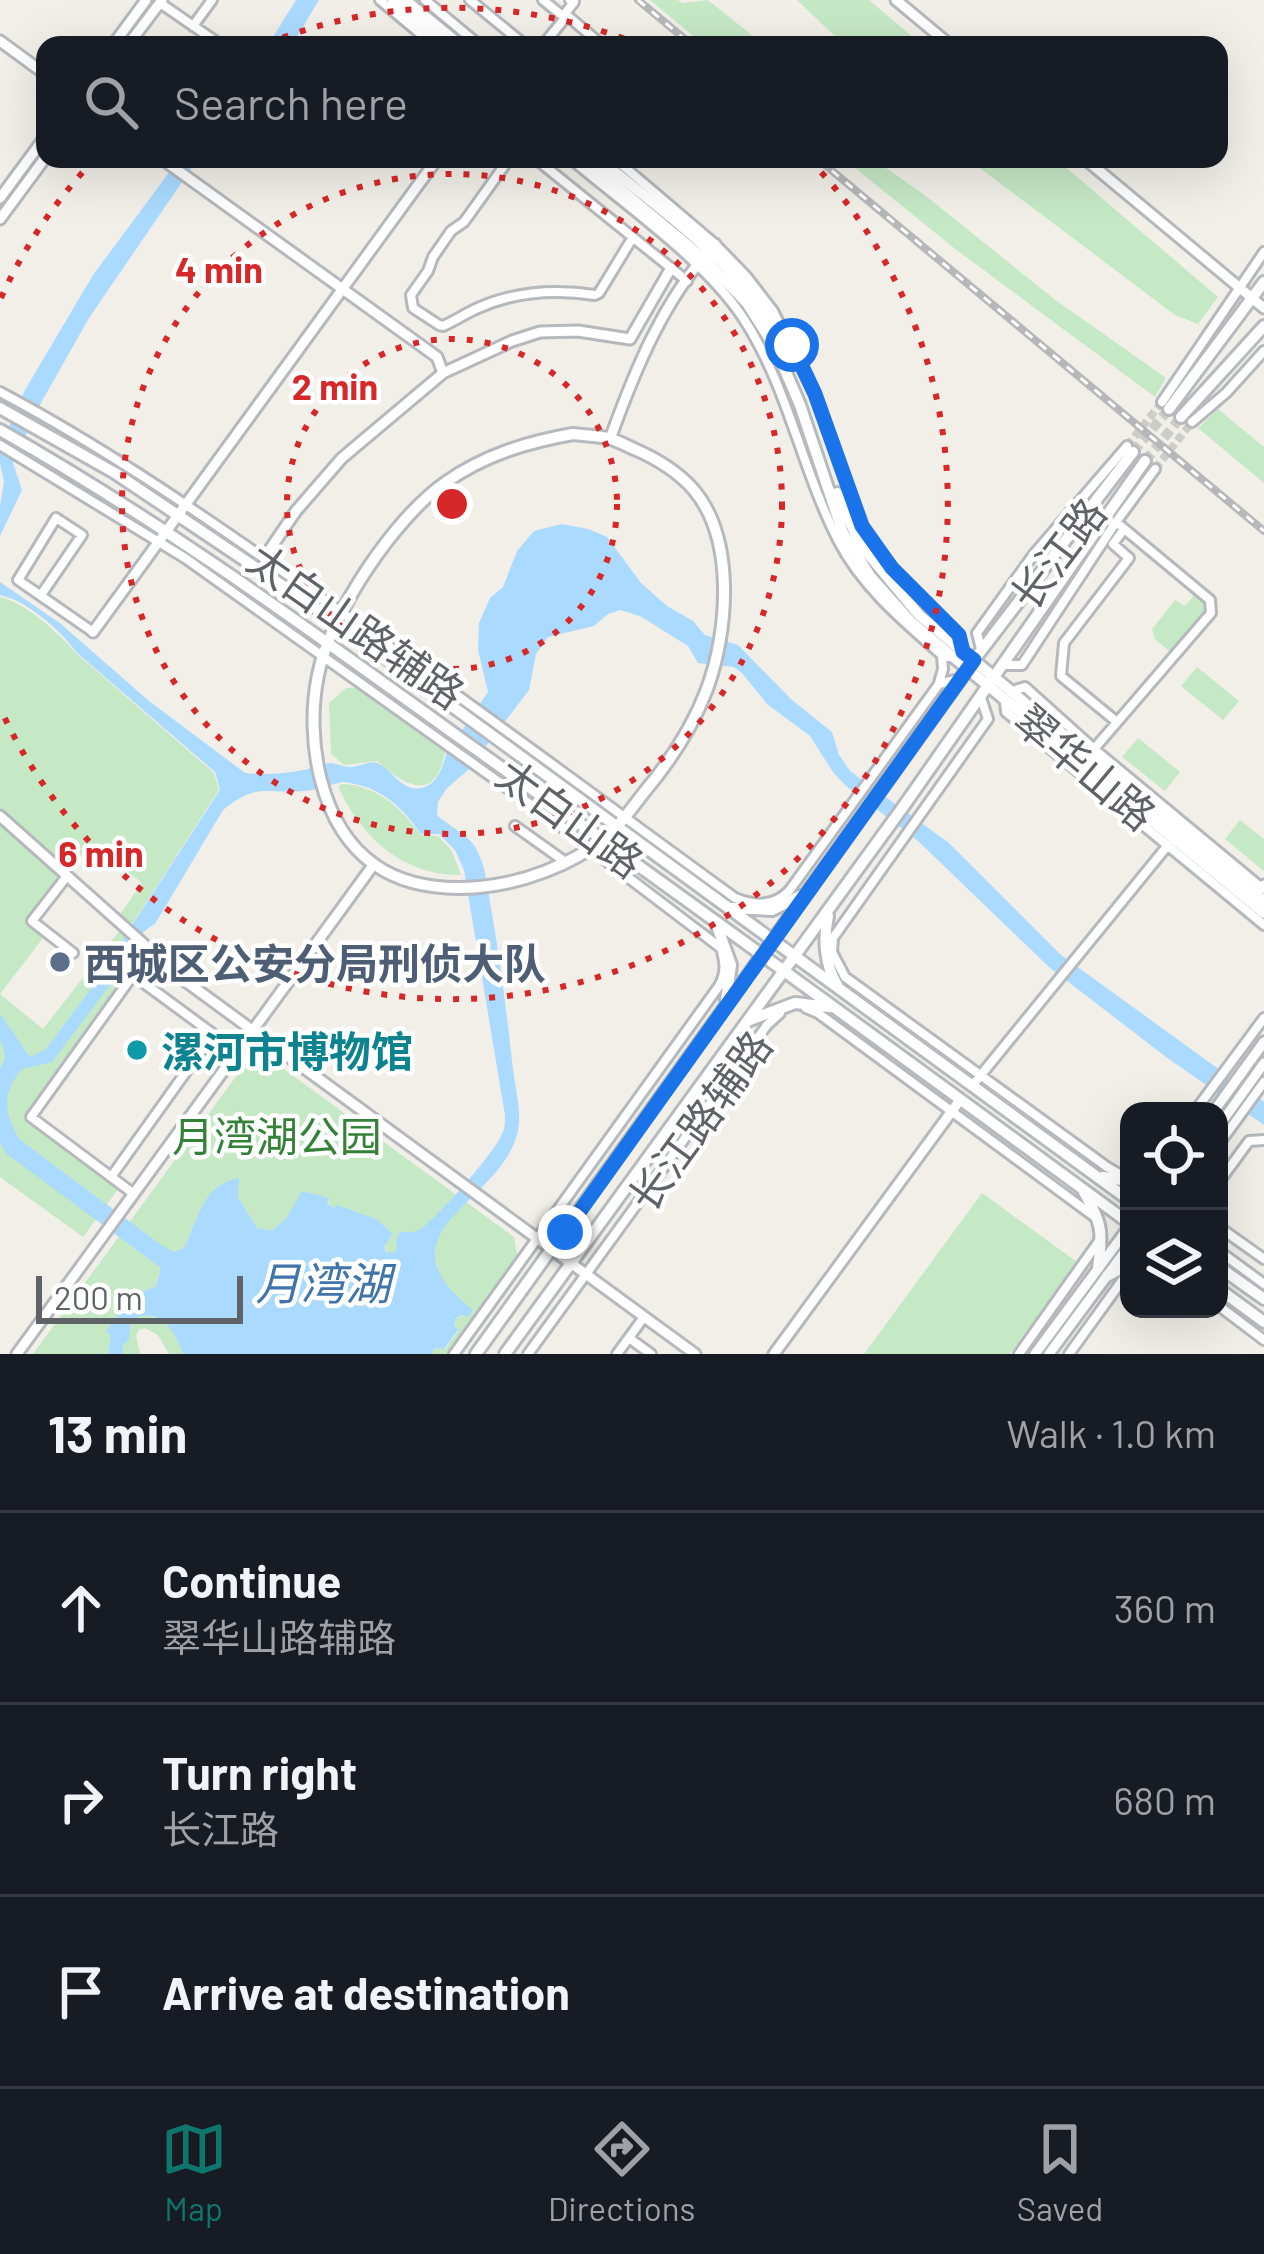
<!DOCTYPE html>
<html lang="en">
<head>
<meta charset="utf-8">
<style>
  body { margin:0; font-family:Barlow,"Noto Sans SC",sans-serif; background:#242831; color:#f1f3f6 }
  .controls { position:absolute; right:36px; bottom:36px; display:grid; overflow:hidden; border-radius:24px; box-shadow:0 12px 48px #0002 }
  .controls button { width:108px; height:108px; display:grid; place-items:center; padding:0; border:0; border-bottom:3px solid #363941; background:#171b24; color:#f1f3f6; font:60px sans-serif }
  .scale { position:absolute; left:36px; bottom:30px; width:207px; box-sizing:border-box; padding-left:12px; border:6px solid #5f6368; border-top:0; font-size:33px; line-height:42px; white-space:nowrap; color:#5f6368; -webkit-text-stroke:9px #fff; paint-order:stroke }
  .stop { position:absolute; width:36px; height:36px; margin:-27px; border:9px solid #1a73e8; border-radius:50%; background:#fff }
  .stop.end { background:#1a73e8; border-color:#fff; box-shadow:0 3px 12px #0008 }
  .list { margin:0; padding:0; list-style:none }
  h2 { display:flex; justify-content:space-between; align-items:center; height:156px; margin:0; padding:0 48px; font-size:51px }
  h2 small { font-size:39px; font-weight:400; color:#9ea1a6 }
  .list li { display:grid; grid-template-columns:78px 1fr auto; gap:36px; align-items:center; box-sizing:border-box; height:192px; padding:0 48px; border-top:3px solid #363941 }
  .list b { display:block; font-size:45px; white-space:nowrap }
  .list p { margin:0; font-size:39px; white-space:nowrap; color:#9ea1a6 }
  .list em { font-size:39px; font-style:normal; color:#9ea1a6 }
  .icon { flex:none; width:66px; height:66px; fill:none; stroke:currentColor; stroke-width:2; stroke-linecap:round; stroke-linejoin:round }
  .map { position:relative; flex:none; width:1264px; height:1354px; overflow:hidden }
  .search { position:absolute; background:#171b24; box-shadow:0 12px 48px #0002; left:36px; right:36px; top:36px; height:132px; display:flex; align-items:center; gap:30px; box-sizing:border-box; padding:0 42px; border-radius:24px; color:#9ea1a6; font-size:45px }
  .sheet { height:732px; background:#171b24 }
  nav { display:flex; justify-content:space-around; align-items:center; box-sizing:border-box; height:168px; border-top:3px solid #363941; background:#171b24; font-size:33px; color:#9ea1a6 }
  nav a { display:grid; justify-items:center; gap:6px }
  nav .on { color:#0f766e }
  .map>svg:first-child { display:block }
  .green { fill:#c5e8c5 }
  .water { fill:#aadaff; fill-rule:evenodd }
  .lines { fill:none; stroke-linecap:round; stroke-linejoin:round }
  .minor-tunnel { stroke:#ccccc8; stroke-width:8; stroke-dasharray:8 4; stroke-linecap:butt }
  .secondary-tunnel { stroke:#ccccc8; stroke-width:10; stroke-dasharray:10 5; stroke-linecap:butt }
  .minor-casing { stroke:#b5b8bc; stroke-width:14 }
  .tertiary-casing { stroke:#b5b8bc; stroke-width:15 }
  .secondary-casing { stroke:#b6babf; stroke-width:16 }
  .minor { stroke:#fff; stroke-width:8 }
  .tertiary { stroke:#fff; stroke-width:9 }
  .secondary { stroke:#fff; stroke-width:10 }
  .rail-casing { stroke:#b6b7b8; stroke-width:8 }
  .rail { stroke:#fff; stroke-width:3; stroke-dasharray:9; stroke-linecap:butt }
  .route { stroke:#1a73e8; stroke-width:15 }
  .ring { fill:none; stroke:#d62828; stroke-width:6; stroke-dasharray:6 12 }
  .service-dot { fill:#5c6f8a; stroke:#fff; stroke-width:4.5 }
  .culture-dot { fill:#0f9aa8; stroke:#fff; stroke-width:4.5 }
  .labels { text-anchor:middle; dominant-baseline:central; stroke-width:9; stroke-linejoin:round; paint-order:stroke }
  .street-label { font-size:42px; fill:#5f6368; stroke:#fff }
  .service-label { font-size:42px; font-weight:bold; fill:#4e5e75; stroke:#fff; text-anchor:start }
  .culture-label { font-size:42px; font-weight:bold; fill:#0d838f; stroke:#fff; text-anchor:start }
  .park-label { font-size:42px; fill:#348238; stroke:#fff }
  .water-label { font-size:45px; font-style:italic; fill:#4174aa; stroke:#fff }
  .centre { fill:#d62828; stroke:#fff; stroke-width:6 }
  .ring-label { font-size:36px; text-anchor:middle; font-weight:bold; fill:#d62828; stroke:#fff; stroke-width:9; stroke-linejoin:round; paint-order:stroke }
</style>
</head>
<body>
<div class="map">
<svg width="1264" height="1354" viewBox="0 0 1264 1354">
  <rect width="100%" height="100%" fill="#f1efe8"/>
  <path class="green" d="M650,0H678L682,3L708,0L764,45H704Z
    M797,0H869L922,45H840L839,40Z
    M844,159H873L926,196L1054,299L1166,378L1155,397L954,248Z
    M968,159H1056L1218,297L1198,324L1175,315Z
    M1218,409L1264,447V483L1198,428Z
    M1196,593L1207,602L1209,611L1173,654L1155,639L1152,629L1175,600L1185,606Z
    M0,597C28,604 57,632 77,654L214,773L219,790L131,926L119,916L142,883L108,856L97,868L78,854L26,924L43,938L0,994L43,1029L121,929L146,950L23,1119L119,1188L83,1237L0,1177Z
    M1197,667L1239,701L1223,720L1181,686Z
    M346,688H356L445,752C435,804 405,786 377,761L344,765L331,754L329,703Z
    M1138,738L1180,772L1165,791L1122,757Z
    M342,784C378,786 400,807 421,835L438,836L452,851L461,875C402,876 360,836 338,786Z
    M1240,820L1264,839V871L1225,839Z
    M266,1056L514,1237L518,1259L448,1354H431L435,1348L445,1349L458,1331L454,1325L456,1318L465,1315L440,1277L436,1263L396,1241L397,1249L394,1253H388L384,1246L393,1234L376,1219L335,1209L327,1202L287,1217L272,1231L257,1228L238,1197V1179C203,1185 198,1220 184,1248C168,1255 159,1269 156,1286L129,1298L107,1330L111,1334L108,1354H33L248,1060Z
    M982,1193L1077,1262L1010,1354H864Z
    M140,1314C164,1317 177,1331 183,1354H169L158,1335L145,1328L139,1330L136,1335L140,1354H123V1345L129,1338L131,1320Z"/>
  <path class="water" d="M296,0H319L292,45H268Z
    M179,159H200L195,163L89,318L42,401L13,463L22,490L0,536V506L4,481L0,464V447L25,390L93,275Z
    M562,524L588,529L607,537L641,583L667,606L693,621L705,635L738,645L792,700L832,732L839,755L850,771L949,843L1061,955L1264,1102V1125L1166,1057L1049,967L917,840L846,786L833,772L810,736L767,704L742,673L734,667L698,663L688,646L640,616L620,610L608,614L594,626L548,637L536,654L529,690L467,771L447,788L438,802L437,815C447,825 464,832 473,844C486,861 488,892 492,914C501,965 507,1017 513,1069C515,1086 520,1106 519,1123C513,1201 368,1228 473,1310L468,1317L462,1315L456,1318L454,1325L458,1330L444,1349L435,1348L431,1354H183C176,1330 156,1304 131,1321L129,1339L123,1345V1354H108L111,1335L106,1331L129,1298L156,1286L161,1268L7,1154L0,1143V1068C9,1055 3,1051 0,1039C0,1032 0,1022 0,1014L30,1057L45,1050L114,958L125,936L220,790L215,772L77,653C60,630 28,601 0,595V582L61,624L149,701L245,773C264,775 283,774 303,770C311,769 322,763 331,763C335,763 344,767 349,767C358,768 369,760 377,763C392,768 403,797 427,786C438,781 444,764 446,754L488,692L478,650L479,623L490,598L503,587L517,551L534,531ZM342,782C378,785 401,805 421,834H439L455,850L464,870L505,1115C505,1123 505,1128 502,1134C495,1152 435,1221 419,1230C412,1233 407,1232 400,1232L396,1242L397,1249L394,1253L386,1252L384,1246L393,1234L376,1219L337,1205L334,1208L327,1203L329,1198L302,1191L287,1217L272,1231L257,1228L238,1197L239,1178C202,1185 199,1218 184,1248L174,1252L161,1245L19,1139C4,1111 1,1095 22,1069L52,1062L128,961C133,942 138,934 155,924L223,810C257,782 266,794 304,791C317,790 330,785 342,782Z"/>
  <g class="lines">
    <path class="minor-tunnel" d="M1127,446L1162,402
      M1155,469L1192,422"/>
    <path class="secondary-tunnel" d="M1133,452L1169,409
      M1145,461L1181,417"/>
    <g class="minor-casing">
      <path id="minor" d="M380,0L434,45
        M425,0L479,45
        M470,0L525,45
        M160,3L221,45
        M563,16L574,2L570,0
        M565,18L569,17L602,45
        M193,26L212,0
        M543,45L565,18L543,0
        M509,159L464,222L451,231L433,257L428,271L411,295L413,308L439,325L443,326C455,321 466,313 478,308C516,291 555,289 595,295L599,293L633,237
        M536,159L687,281
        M571,159C625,205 708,262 745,321C788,388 802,470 838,540C862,587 903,621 942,655L949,657
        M615,159L715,244L746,276L773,311L815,394L863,526L892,568L959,635L963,650
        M0,392C100,445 192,508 285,573C437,678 585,789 735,898C755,906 773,907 789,891L939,684L959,679
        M1162,402L1264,252
        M1192,422L1226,393L1264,351
        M0,445L185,558L555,822L721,948C725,962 727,972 719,986L454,1354
        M41,595L82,535L56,518L18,580L93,632
        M981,649L977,633L1034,554L1127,446
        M1004,665H1022L1116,522L1155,469
        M939,683L943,669L942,655
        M1012,691L1025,687L1094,749L1263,889
        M981,698L988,719L833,938L832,952L845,977L1107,1167L1128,1179
        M1005,701L1006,712L1264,925
        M1117,722L1061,676L1064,643L1129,558L1113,544L1124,529
        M1094,749L1211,613L1210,600L1116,522
        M515,826L564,861
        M67,876L32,921L73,953
        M806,1008L818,1013L1095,1217
        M972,1086L1168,845
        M1195,1111L1264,1018
        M1219,1144L1264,1082
        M111,1177L213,1034L133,975
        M1219,1182L1249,1141L1264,1140
        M134,1194L31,1117L133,975L144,967L151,956
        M1219,1227L1264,1259
        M1219,1251L1264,1284
        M1219,1306L1264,1340
        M629,1338L651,1354
        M528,1354L767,1025L780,1013
        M617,1354L644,1317
        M1019,1354L1099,1241
        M1069,1354L1129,1271"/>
    </g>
    <g class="tertiary-casing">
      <path id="tertiary" d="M896,0L950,45
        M0,41L45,74
        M113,45L146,0
        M128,45L162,0
        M162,159L437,357L443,373
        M1085,159L1264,308
        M0,198L45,137
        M0,219L45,158
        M610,439C635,370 664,298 715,244
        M264,558L296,511L342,458L443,373L512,341L540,332L578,331L630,339L671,268
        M93,632L437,159
        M0,816L147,947L151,956L695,1354
        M1261,888L1264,885
        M1214,1111L1264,1042
        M1219,1126L1264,1063
        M17,1354L374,864
        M774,1354L960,1100
        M1035,1354L1129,1227
        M1049,1354L1129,1246"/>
    </g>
    <g class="secondary-casing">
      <path id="secondary" d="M393,0L447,45
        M405,0L460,45
        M584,159L703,258L747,303L776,349L800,405L843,533L870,576L911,622L1264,913
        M599,159C667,216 753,271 787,357
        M0,408L115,473L338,623L1129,1200
        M1169,409L1264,282
        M1181,417L1264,326
        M0,430C161,521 310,630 460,738C684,897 907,1060 1129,1223
        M573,434C584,435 597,436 609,438C617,441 626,445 634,449C655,458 677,471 693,489C736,539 728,632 707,689C693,726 671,760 646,790C633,806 621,825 605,838C571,865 523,883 480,887C444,890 405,886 375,865C319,826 305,738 318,675C330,614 395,517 446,482C485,455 527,442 573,434Z
        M837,493L860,544L919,615L1264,901
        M732,908L772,910L800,896
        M828,916C823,939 825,965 837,985
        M717,926L731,965L726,1000
        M750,1020L795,1003L830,1007
        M1103,1177L1129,1181
        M1084,1192C1102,1223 1103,1232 1098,1268
        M1219,1267L1264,1299
        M1107,1276L1129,1264
        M1219,1289L1264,1322
        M476,1354L974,660L1133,452
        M505,1354L903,807L1145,461"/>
    </g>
    <use href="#minor" class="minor"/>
    <use href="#tertiary" class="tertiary"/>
    <use href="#secondary" class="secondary"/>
    <g class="rail-casing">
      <path id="rail" d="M638,0L692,45
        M818,159L1264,531"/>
    </g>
    <use href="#rail" class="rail"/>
  </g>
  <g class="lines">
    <path class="route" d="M565,1232L974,660L963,652L959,635L892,568L862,526L815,394L792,345"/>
  </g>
  <g class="ring">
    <circle cx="452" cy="504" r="165"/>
    <circle cx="452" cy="504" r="330"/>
    <path d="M1 298A496 496 0 0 1 95 159M266 44A496 496 0 0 1 638 44M809 159A496 496 0 1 1 1 710"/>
  </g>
  <circle class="service-dot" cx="60" cy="962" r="12"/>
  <circle class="culture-dot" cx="137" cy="1050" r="12"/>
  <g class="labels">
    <g class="street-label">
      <text transform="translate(1057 553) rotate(-53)">长江路</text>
      <text transform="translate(357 625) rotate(35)">太白山路辅路</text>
      <text transform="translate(1086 766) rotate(40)">翠华山路</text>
      <text transform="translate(571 817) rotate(36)">太白山路</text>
      <text transform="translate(699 1120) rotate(-54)">长江路辅路</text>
    </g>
    <g class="service-label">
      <text x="84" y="962">西城区公安分局刑侦大队</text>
    </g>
    <g class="culture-label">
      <text x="161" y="1050">漯河市博物馆</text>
    </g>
    <g class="park-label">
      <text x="277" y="1135">月湾湖公园</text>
    </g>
    <g class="water-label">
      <text x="323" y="1282">月湾湖</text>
    </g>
  </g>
  <circle cx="452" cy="504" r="18" class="centre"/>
  <g class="ring-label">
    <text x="219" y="283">4 min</text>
    <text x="335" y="400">2 min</text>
    <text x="101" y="867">6 min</text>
  </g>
</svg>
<div class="controls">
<button><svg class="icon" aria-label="locate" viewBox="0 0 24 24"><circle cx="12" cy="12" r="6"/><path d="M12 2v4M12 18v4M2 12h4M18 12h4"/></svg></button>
<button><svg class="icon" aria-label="layers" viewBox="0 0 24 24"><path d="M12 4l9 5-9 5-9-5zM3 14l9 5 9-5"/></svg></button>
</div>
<div class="scale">200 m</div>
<div class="stop" style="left:792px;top:345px"></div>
<div class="stop end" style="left:565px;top:1232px"></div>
<div class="search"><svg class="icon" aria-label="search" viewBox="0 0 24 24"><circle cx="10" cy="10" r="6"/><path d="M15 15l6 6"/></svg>Search here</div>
</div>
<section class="sheet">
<h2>13 min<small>Walk · 1.0 km</small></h2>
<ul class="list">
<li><svg class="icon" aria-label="ahead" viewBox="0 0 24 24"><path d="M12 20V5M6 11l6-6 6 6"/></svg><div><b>Continue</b><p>翠华山路辅路</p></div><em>360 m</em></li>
<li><svg class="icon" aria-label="right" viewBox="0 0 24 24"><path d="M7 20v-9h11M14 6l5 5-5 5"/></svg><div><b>Turn right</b><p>长江路</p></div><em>680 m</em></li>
<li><svg class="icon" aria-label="arrive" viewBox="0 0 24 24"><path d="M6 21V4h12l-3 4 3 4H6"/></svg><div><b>Arrive at destination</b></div></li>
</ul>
</section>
<nav>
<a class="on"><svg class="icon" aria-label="map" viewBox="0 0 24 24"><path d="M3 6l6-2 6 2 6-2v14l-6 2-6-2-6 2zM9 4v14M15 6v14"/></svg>Map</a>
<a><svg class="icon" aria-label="directions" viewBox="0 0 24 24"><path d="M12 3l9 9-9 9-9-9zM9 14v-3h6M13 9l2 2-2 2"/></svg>Directions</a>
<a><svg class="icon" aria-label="saved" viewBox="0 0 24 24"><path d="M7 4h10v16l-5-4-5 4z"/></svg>Saved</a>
</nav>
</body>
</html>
